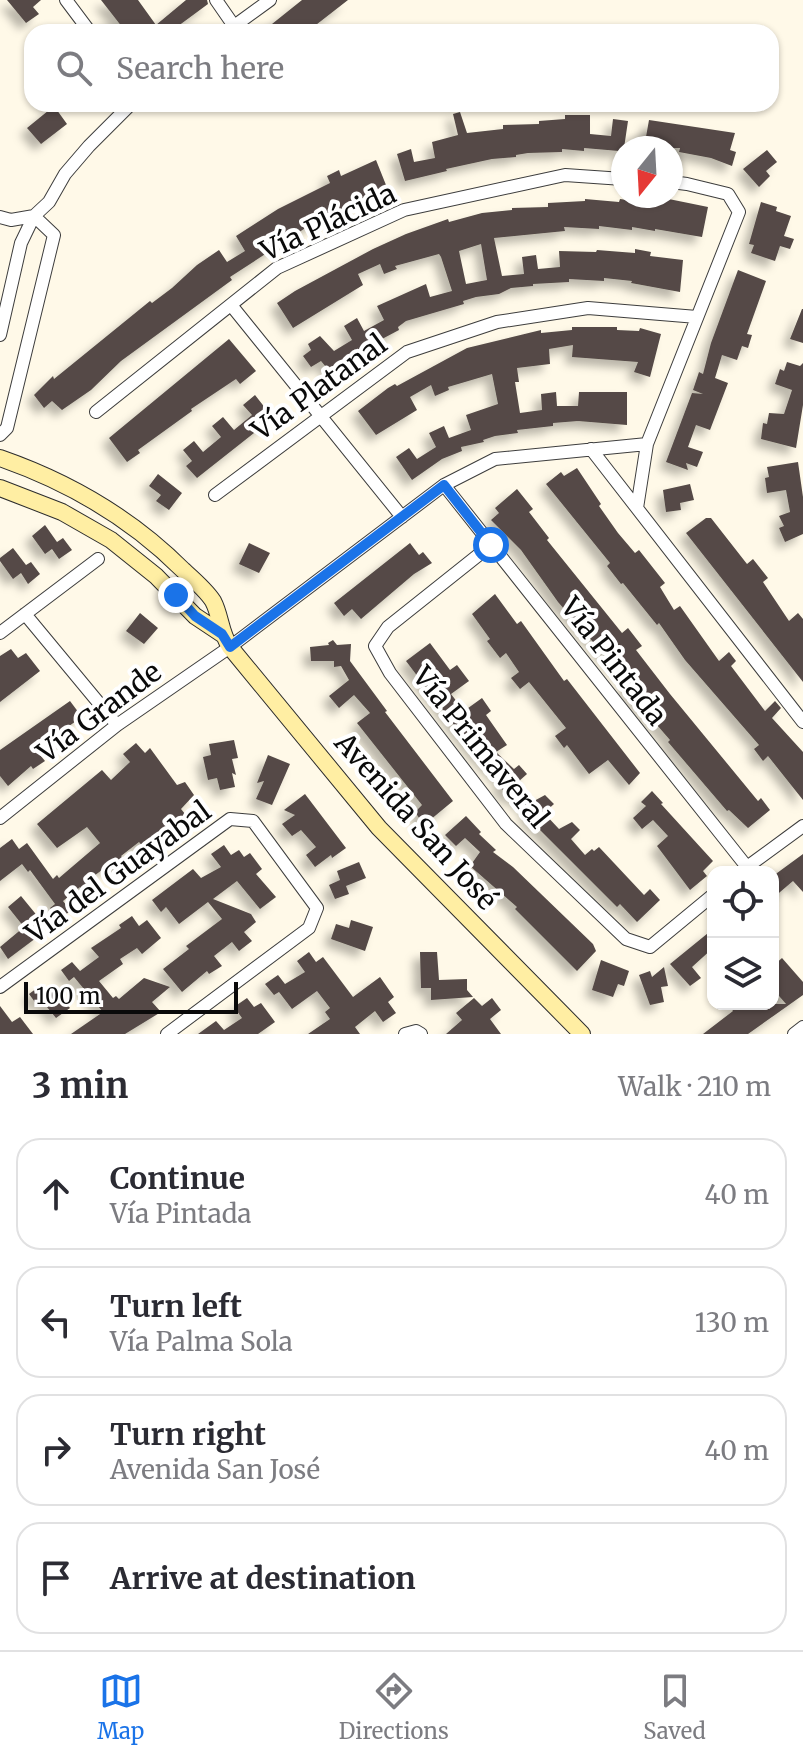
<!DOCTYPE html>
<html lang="en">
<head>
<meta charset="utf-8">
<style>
  body { margin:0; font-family:Merriweather,serif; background:#f7f7f7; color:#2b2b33 }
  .controls { position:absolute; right:24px; bottom:24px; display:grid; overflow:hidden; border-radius:16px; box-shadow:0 2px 6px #0004 }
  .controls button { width:72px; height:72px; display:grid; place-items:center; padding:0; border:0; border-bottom:2px solid #e1e1e2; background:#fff; color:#2b2b33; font:40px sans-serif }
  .compass { position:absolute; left:611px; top:136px; width:72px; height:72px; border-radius:50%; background:#fff; box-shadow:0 2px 6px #0004; rotate:198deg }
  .scale { position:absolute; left:24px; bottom:20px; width:214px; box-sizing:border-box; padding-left:8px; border:4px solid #0a0a0a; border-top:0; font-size:22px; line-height:28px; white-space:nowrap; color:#0a0a0a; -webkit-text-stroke:6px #fff; paint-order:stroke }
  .stop { position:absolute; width:24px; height:24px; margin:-18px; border:6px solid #1a73e8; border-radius:50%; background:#fff }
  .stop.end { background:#1a73e8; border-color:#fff; box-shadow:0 2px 8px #0008 }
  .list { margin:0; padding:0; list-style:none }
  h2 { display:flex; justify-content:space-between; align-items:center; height:104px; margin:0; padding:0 32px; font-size:34px }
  h2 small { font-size:26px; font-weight:400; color:#7c7c81 }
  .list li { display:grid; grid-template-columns:52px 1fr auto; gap:24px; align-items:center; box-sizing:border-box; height:112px; margin:0 16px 16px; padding:0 16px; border:2px solid #e1e1e2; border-radius:24px }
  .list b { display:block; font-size:30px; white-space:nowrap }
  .list p { margin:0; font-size:26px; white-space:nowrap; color:#7c7c81 }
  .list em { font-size:26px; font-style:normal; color:#7c7c81 }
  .icon { flex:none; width:44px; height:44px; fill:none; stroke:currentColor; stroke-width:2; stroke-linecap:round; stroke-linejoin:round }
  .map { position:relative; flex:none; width:803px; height:1034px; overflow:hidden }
  .search { position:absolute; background:#fff; box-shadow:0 2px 6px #0004; left:24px; right:24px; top:24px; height:88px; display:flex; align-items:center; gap:20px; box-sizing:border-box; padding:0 28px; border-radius:24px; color:#7c7c81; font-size:30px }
  .sheet { height:616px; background:#fff }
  nav { display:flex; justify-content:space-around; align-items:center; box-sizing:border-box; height:112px; border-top:2px solid #e1e1e2; background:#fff; font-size:22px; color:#7c7c81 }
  nav a { display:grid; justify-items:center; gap:4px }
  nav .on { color:#1a73e8 }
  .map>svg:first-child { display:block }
  .building { fill:#544a46; fill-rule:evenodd; filter:url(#shadow) }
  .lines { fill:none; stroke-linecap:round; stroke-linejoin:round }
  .street-casing { stroke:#3d3d3d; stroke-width:14 }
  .secondary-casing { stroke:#2c2c2c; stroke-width:18 }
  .street { stroke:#fff; stroke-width:12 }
  .secondary { stroke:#ffeea3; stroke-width:16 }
  .route { stroke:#1a73e8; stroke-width:10 }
  .labels { text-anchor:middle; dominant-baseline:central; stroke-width:8; stroke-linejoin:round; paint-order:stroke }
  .street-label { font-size:28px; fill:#0a0a0a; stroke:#fff }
</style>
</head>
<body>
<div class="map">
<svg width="803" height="1034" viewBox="0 0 803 1034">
  <defs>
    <filter id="shadow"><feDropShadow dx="-7" dy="7" stdDeviation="4" flood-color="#0004"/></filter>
  </defs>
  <rect width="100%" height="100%" fill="#fff9e8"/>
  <path class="building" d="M7,0H41L33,7L39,14L26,23Z
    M101,0H138L156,25L186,0H207L208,4L170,32H126Z
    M302,0H348L312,28L315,32H262Z
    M54,106L67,124L41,144L27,128Z
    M460,112L467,133L503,129V125L539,124V121L565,119V115H590V134L611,136L613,119L628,121L624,148L619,151L584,148V151L562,149V152L528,153L516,155V157L492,159L446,169L447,171L405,181L397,154L411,149L414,162L435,158L432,142L458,135L453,114Z
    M649,120L735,133L730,150L736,152L732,166L711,158L679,152L680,148H644Z
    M767,150L777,162L766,171L770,176L759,187L743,169Z
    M376,160L388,190L307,227L230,277L232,280L121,361L91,390L62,410L52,401L44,408L34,395L53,376L54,379L150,301L152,303L172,288L197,265L219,250L227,262L245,251L236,236L278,209L330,183L327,176L339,170L341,176Z
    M659,197L708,207L702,237L655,229V231L632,227V230L599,226V229L564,227L565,231L494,238L502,276L524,274L522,257L536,255L538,269L560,267L559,251L596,252L597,250L635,253V249L651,252L650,256L683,260L680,292L631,283L632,281L604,278V281L569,279V282L533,284V286L511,288L499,294L476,297L463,301L464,304L406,321L398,327L399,330L367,347L368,349L351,357L331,373L321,361L311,367L303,356L311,350L308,344L320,336L334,351L352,340L344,326L357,318L364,331L384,320L377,306L426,284L430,297L452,291L441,257L439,254L395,266L397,269L384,274L380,264L358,274L363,285L293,328L277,303L295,291L373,249L406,234L448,219L449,222L482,213L512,210V208L548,207V203L585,201V199L619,202L620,199L657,204ZM481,244L487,280L466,284L459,251Z
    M761,202L777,207L776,211L791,216L784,236L794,239L790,249L780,246L775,261L751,253L754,245L749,244Z
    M738,270L766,281L747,334L752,335L748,348L742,346L737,360L722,355L715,378L728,383L710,430L696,425L688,447L703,452L697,467L686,463L688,470L666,462L692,393L703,394L693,390L699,372L703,374L711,343Z
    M802,309H803V343L790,339Z
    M572,327H617V330L639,331L640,328L661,334L650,377L634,372L638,362L572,357L573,345L549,349L550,364L517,368L519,382H515L520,413L542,410L541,394L556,392L557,406H578L579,392H627V425L578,421L553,423V426L517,430L518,433L495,436L483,440L484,442L461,447L462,451L442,459L412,480L396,457L409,448L417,459L436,447L429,433L444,426L449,438L471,430L466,415L498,404L492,374L448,387L449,390L435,396L431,385L410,397L417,410L376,435L358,411L388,388L395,384L397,386L467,348L541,330V333L572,330Z
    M229,339L256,371L240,384L236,379L191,409L192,411L138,450L140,453L127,462L109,438Z
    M787,362L800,366L803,363V405L796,448L761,439L763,423L767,424L769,413L784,414L792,390L775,384L780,369L784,371Z
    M255,395L273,418L197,478L186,466L192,461L183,450L194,441L203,452L221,437L212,426L223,417L234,430L252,415L243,405Z
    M798,462L803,497V534L785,542L779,528L784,526L779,516L790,512L786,490L767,493L765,478L769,477L767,467Z
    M577,468L601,504L599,506L618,533L635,553L639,550L665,583L660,587L674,610L680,606L719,661L729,652L736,661L731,666L765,711L775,701L781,708L772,718L803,752V800L768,756L763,761L754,749L759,745L685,660L659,623L657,625L623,583L621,584L607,566L610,563L546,484L561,472L564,476Z
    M158,474L182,493L169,510L156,501L161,495L149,486Z
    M690,484L694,500L680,503L681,510L666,512L663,490Z
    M517,489L533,509L529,512L549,538L547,540L622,633L628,628L642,646L636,650L670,694L758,801L761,798L770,810L748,828L729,810L727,811L668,742L670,740L623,686L628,682L558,602L521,550L491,520L499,513L495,508Z
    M706,518H711L747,564L753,559L768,578L763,582L789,621L798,613L803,619V682L686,533Z
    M45,525L57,542L63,538L72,550L59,559L52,549L45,554L32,536Z
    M249,543L270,553L259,573L239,564Z
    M410,543L419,555L423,552L432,563L414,574L361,619L352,609L344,616L334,603Z
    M13,548L26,565L31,562L40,574L28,584L21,573L13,579L0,561V558Z
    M495,594L517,624L521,621L564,681L567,679L640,773L629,785L608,760L589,774L567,745L564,748L555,736L566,728L529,682L520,689L511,678L519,672L506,653L500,658L487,641L490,639L472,614Z
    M140,613L158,628L144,644L126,631Z
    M333,640L337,645L351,644L350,661L387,711L385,712L453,801L424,825L415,812L422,805L357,723L370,713L354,695L339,708L329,696L349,680L341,666L334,667V661H311L310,647L329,645L328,643Z
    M430,643L450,670L457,665L469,681L451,694L464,711L482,698L491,711L486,715L507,745L496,752L514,769L519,765L527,774L518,782L534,801L545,795L554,804L544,813L559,829L572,822L580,830L571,839L585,855L592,849L594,851L599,847L644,895L650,889L660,900L637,922L620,904L617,907L525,815L529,811L514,796L511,798L498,785L503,781L473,750L406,661Z
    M11,649L18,658L26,653L40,671L0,702V656Z
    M70,701L82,717L69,726L77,737L65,745L57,734L36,750L45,761L33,769L31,766L8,786L0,776V750Z
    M234,740L238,758L232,759L236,775L232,773L235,787L220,790L217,778L208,780L203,757L211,755L209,744Z
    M136,743L145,753L150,748L177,785L185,782L194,795L181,809L190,820L148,852L139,842L121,856L129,866L117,875L109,865L91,878L99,888L88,897L80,887L63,901L71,911L58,919L50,908L55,904L30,870L28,872L22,864L0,881V848L12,839L19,849L27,843L53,879L57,875L59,878L100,843L87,827L57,848L37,824L102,770L111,780L130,762L123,754Z
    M268,755L290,764L272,805L256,799L264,781L257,783Z
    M652,791L663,803L661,804L713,861L703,871L707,876L690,890L657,846L668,836L653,820L642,829L633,818L646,806L641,802Z
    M305,794L346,848L332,858L331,855L315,867L306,855L316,847L301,830L292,836L282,824L295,815L284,810Z
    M466,816L481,832L479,834L496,850L493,852L513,867L593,944L596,951L577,971L515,909L517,907L470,866L480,852L465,838L456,846L445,835Z
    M224,845L231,855L239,850L244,857L250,853L262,869L256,874L276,897L260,909L237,881L213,899L251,914L256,922L244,932L252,941L239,951L232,942L214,956L222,966L209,974L207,971L182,992L163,969L189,949L186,946L222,919L208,902L179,924L166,907L161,912L152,900L193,869L201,878L221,867L211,854Z
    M803,854V892L793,881L773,898V876Z
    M359,862L366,878L346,886L349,894L335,899L329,885L340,880L337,871Z
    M21,896L39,918L32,923L40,935L8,959L0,947L24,927L8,907Z
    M132,916L139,926L147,920L161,938L142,954L137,948L120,959L123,964L99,981L113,998L116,996L119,999L144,978L170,987L152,1002L161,1012L125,1034H71L103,1012L74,977L69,981L61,970L72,962L80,971L99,957L91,948L121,928L119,925Z
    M351,920L373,927L365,951L331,939L336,924L349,928Z
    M713,929V948L692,967L701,978L690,986L670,964Z
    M309,952L316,962L323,957L353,997L380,977L394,997L388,1002L396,1013L383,1022L375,1011L355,1027L360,1034H308L330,1019L325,1012L330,1008L317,991L292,1009L279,992L274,995L265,984L278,975L285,984L305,972L297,961Z
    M420,952H437L439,980L467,979V990L473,997L431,1000V988H421Z
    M782,958L803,982V995L748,1034H703L733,1011L728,1004H786L773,989V966Z
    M601,960L629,971L624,986L618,984L613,997L592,990Z
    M664,967L668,986L661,987L664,1002L650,1005L639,975L650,971L652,977Z
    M41,985L48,994L55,989L70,1008L56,1018L42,1001L37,1005L29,994Z
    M247,998L254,1007L261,1003L275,1022L258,1034H198L216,1021L224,1030L242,1018L234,1007Z
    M474,998L482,1006L492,998L501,1010L490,1019L501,1034H446L462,1020L456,1013Z
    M0,1006L12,1022L20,1017L33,1034H0Z"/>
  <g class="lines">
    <g class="street-casing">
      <path id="street" d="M66,0L90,32
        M216,0L234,26
        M226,32L270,0
        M0,217L11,220L34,216
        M231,305L402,517
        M0,335L21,243L34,216L49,202L65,174L89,146L131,104
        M96,412L277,268L404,210L565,175L623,179
        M0,435L7,428L54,235L34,216
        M591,449L803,722
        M444,485L747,867
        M215,495L407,352L497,322L588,308L697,317
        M637,508L647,444L739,212L728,194L687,184L671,182
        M491,545L388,627L375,646L390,673L506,824L626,939L650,947L713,895
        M25,614L117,725
        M0,633L98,559
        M0,818L117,725L230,647L444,485L495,459L647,444
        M743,870L803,826
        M0,987L230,819L253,821L317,908L309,928L167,1034
        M405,1034L416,1031L421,1034
        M794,1034L803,1027"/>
    </g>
    <g class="secondary-casing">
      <path id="secondary" d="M0,458C69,482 131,518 183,570C193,579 206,590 213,601C221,616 220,632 230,647L379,828L582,1034
        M0,488L62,512L111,540L156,576L195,616L222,634"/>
    </g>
    <use href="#street" class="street"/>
    <use href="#secondary" class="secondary"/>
  </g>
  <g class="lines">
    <path class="route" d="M176,595L195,616L222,634L230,647L444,485L491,545"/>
  </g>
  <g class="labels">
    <g class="street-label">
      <text transform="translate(328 222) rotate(-25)">Vía Plácida</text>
      <text transform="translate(319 387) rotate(-36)">Vía Platanal</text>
      <text transform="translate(614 661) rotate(52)">Vía Pintada</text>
      <text transform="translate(99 712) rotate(-37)">Vía Grande</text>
      <text transform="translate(481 747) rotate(51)">Vía Primaveral</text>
      <text transform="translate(416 821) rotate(48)">Avenida San José</text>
      <text transform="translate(118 872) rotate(-36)">Vía del Guayabal</text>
    </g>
  </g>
</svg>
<div class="controls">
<button><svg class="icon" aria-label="locate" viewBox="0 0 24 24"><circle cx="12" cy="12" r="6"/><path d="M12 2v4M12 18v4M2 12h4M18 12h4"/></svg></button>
<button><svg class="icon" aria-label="layers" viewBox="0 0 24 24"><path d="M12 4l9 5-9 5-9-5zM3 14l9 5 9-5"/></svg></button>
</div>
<svg class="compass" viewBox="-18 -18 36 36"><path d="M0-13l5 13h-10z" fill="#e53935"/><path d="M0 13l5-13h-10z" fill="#7c7c81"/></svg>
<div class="scale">100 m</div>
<div class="stop" style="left:491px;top:545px"></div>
<div class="stop end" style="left:176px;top:595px"></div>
<div class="search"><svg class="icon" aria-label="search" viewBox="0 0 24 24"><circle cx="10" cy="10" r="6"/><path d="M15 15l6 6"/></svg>Search here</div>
</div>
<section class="sheet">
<h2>3 min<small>Walk · 210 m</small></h2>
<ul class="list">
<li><svg class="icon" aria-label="ahead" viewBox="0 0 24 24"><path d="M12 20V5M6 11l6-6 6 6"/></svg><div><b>Continue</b><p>Vía Pintada</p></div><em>40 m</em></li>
<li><svg class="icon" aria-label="left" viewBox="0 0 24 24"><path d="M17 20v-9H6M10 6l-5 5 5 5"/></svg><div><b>Turn left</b><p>Vía Palma Sola</p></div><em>130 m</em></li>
<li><svg class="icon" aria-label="right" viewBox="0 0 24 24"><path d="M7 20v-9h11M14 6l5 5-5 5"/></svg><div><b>Turn right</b><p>Avenida San José</p></div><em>40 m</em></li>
<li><svg class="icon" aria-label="arrive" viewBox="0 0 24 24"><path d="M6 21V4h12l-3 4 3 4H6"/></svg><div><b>Arrive at destination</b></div></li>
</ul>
</section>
<nav>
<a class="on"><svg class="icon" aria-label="map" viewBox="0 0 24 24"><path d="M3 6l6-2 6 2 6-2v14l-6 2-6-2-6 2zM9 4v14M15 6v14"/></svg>Map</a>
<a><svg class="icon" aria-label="directions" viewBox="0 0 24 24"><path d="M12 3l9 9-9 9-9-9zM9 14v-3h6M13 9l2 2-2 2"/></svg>Directions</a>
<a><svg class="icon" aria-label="saved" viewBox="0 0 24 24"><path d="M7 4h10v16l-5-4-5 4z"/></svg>Saved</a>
</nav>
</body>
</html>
